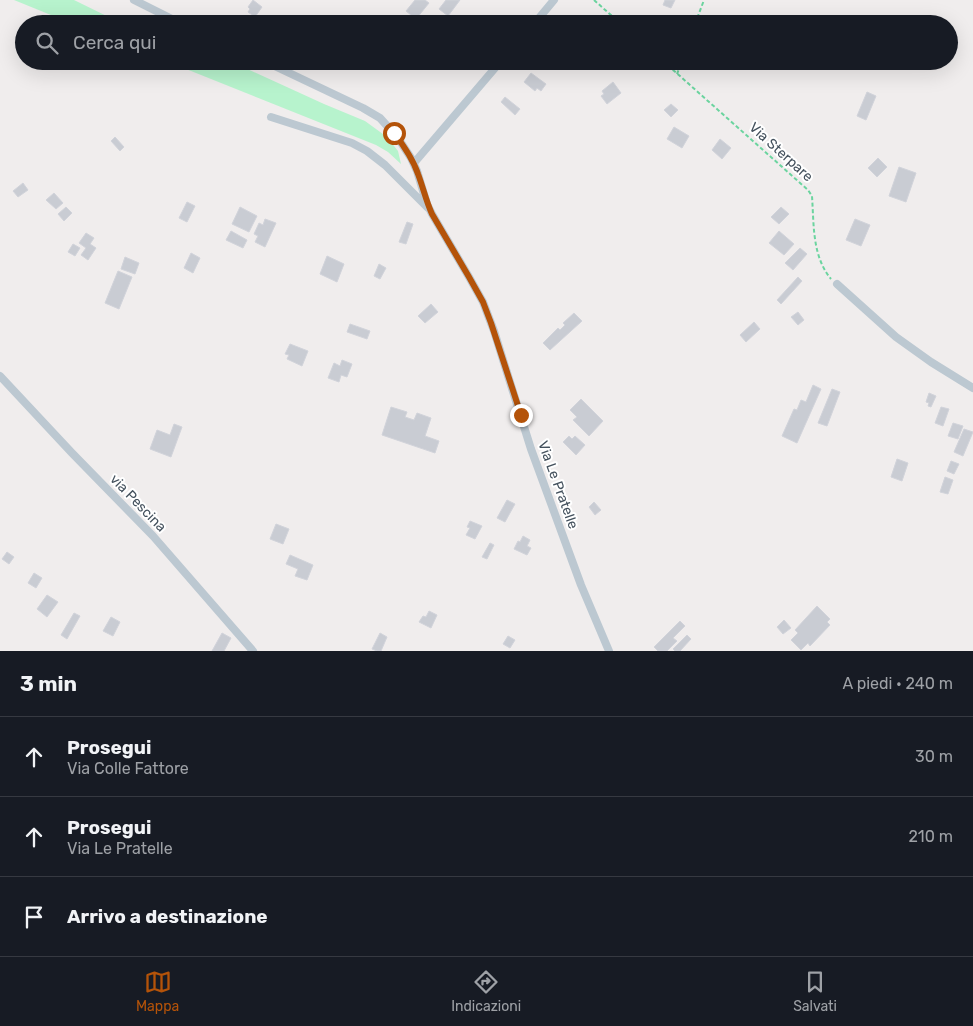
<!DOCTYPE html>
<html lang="it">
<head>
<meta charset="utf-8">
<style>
  body { margin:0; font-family:Rubik,sans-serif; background:#20242c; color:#f1f3f6 }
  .stop { position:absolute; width:15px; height:15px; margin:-11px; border:4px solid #b45309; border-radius:50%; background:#fff }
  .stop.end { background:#b45309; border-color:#fff; box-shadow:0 1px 5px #0008 }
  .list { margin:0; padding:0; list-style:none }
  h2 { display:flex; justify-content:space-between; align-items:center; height:65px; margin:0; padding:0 20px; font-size:21px }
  h2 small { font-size:16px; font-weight:400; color:#9ea1a6 }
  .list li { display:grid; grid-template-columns:32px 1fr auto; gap:15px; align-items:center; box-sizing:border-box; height:80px; padding:0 20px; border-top:1px solid #363941 }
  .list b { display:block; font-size:19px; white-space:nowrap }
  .list p { margin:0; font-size:16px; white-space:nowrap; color:#9ea1a6 }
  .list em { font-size:16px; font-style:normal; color:#9ea1a6 }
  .icon { flex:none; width:28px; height:28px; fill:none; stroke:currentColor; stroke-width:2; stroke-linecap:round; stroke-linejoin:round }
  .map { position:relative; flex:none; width:973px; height:651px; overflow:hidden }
  .search { position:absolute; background:#171b24; box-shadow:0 5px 20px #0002; left:15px; right:15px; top:15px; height:55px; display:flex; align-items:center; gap:12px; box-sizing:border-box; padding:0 18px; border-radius:28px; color:#9ea1a6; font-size:19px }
  .sheet { height:305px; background:#171b24 }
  nav { display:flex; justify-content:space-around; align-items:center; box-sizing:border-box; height:70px; border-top:1px solid #363941; background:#171b24; font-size:14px; color:#9ea1a6 }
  nav a { display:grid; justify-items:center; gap:2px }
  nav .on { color:#b45309 }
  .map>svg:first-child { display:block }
  .green { fill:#b7f3cd }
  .building { fill:#c9ccd3; stroke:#d1d3da }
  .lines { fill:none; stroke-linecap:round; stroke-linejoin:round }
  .path { stroke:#6bd49f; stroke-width:2; stroke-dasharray:4 2.5; stroke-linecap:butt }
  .street { stroke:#bcc8d1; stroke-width:8 }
  .route { stroke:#b45309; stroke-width:6 }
  .labels { text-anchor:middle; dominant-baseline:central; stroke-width:4; stroke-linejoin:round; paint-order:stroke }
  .street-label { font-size:14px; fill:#44515d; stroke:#fff }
</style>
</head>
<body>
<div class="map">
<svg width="973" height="651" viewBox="0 0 973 651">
  <rect width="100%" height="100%" fill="#f0eded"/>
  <path class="green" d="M14,0H74L123,24H73Z
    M166,61H230L324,104L365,121L387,137L398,151L401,164L388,152L376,145Z"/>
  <path class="building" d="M253,0L262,7L255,17L248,12L250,9L248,7Z
    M415,0H425L429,3L416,19L406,11Z
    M446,0H460L448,16L439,9Z
    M665,0H675L671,8L663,5Z
    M531,73L546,84L541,91L537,88L535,91L524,82Z
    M613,82L621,93L607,104L601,96L604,94L602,91Z
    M867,92L876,96L866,120L857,116Z
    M505,97L520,109L515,115L501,102Z
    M671,104L678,110L671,117L664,110Z
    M674,127L689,136L682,148L667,139Z
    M115,137L124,147L120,151L111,141Z
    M720,139L731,148L722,159L712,150Z
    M878,158L887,167L877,177L868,168Z
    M899,167L916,173L906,202L889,196Z
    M23,183L28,190L18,197L13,191Z
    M54,193L63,203L56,209L46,200Z
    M187,202L195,206L187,222L179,218Z
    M66,207L72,213L64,221L58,214Z
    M240,207L257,216L249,232L232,224Z
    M781,207L789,214L779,224L771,217Z
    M265,219L276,223L265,247L255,242L258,236L254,234L259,223L263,225Z
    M855,219L870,225L861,246L846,240Z
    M407,222L413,224L406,244L399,242Z
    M231,231L247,240L243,248L226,240Z
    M779,231L794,244L784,255L769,243Z
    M86,233L94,238L90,244L96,248L88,260L81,255L86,248L79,243Z
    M73,244L80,248L75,256L68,252Z
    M800,248L807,254L793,270L785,263Z
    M191,253L200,258L193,273L184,268Z
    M327,256L344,264L337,282L320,274Z
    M125,257L139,263L135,274L121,269Z
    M379,264L386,268L380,279L374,276Z
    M118,271L132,277L119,309L105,303Z
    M798,277L802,281L781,304L777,300Z
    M431,304L438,312L425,323L418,316Z
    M798,312L804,320L798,325L791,317Z
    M574,313L582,321L550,350L543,343L558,328L560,330L565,325L563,323Z
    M754,322L760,329L746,342L740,335Z
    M350,324L370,331L367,339L347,332Z
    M290,344L308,351L302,366L287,359L289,355L285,354Z
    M342,360L352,364L347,377L341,375L339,382L328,378L334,363L340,366Z
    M813,385L821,389L797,443L782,436L794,409L797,410L801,400L806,402Z
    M832,389L840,392L827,426L818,423Z
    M929,393L936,396L931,407L928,406L929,403L926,402Z
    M581,399L603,421L589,436L573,420L577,417L570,410Z
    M391,407L407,412L405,417L414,420L417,413L431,418L425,436L439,441L435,453L382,435Z
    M941,407L949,409L943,426L935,423Z
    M953,423L963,426L958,439L948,436Z
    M174,424L182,427L171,457L150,449L157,430L170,435Z
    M964,429L973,432L963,456L954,452Z
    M569,436L572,439L575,436L585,445L576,455L563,442Z
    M897,459L908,463L902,481L891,477Z
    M951,461L959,464L954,474L947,471Z
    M945,477L953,480L948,494L940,492Z
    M507,500L515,504L505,522L497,518Z
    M594,502L601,510L595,515L589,507Z
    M470,521L482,526L475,539L466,535L470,528L467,527Z
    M276,524L289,529L283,544L270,539Z
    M523,536L530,540L527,546L531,548L527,555L514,549L518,541L520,542Z
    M490,543L494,545L487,559L482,557Z
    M7,552L14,557L9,564L2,559Z
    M290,555L313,565L307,580L295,576L298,569L286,564Z
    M34,573L42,578L36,588L28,583Z
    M47,595L58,602L47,617L37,609Z
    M817,606L830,619L827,622L830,625L810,646L808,643L801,650L791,640L798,633L795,630Z
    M429,611L437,615L431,628L419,622L423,616L426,617Z
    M74,613L80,616L67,639L61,635Z
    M111,617L120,622L113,636L103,631Z
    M784,620L791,628L783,634L777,627Z
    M680,621L685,626L673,638L677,641L667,651H658L654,647Z
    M222,633L231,638L224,651H212Z
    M380,633L387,637L381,651H377L372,649Z
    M687,635L691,639L680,651H675L673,649Z
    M508,636L515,640L510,648L503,644Z"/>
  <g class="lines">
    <path class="path" d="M594,0L621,24
      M695,24L704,0
      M663,61L808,190L812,196C814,225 812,256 831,279
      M677,74L682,61"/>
    <path class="street" d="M134,0L182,24
      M534,24L554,0
      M264,61L363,108L380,118L398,138L411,158L417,171L427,204L432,214L469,277L483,302L494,331L531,449L581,585L609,651
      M271,117L352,143L367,151L385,165L428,208
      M414,163L501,61
      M837,284L896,337L931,362L973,388
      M0,376L72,453L153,536L253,651"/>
  </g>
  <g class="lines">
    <path class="route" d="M394,133C404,146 413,159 418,174C423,187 426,201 432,214L469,277L483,302L491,323L521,415"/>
  </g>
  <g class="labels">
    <g class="street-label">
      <text transform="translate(781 152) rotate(42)">Via Sterpare</text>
      <text transform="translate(558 485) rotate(70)">Via Le Pratelle</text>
      <text transform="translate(138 503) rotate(46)">via Pescina</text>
    </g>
  </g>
</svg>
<div class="stop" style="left:394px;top:133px"></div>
<div class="stop end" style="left:521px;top:415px"></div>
<div class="search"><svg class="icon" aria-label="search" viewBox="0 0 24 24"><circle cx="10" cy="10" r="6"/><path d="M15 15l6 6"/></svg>Cerca qui</div>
</div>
<section class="sheet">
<h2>3 min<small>A piedi · 240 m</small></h2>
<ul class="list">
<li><svg class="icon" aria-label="ahead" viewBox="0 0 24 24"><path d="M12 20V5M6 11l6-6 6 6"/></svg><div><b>Prosegui</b><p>Via Colle Fattore</p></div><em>30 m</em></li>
<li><svg class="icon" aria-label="ahead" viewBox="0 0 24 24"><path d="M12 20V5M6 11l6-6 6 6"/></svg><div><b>Prosegui</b><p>Via Le Pratelle</p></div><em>210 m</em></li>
<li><svg class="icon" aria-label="arrive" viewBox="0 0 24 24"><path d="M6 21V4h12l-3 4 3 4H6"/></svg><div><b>Arrivo a destinazione</b></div></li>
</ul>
</section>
<nav>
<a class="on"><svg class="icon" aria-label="map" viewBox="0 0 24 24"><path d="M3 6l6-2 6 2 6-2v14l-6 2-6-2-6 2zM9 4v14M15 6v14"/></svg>Mappa</a>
<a><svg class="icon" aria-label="directions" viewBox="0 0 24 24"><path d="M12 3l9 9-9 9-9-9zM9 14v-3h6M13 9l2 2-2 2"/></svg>Indicazioni</a>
<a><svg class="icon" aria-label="saved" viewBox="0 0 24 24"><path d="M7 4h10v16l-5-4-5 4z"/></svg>Salvati</a>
</nav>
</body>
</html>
